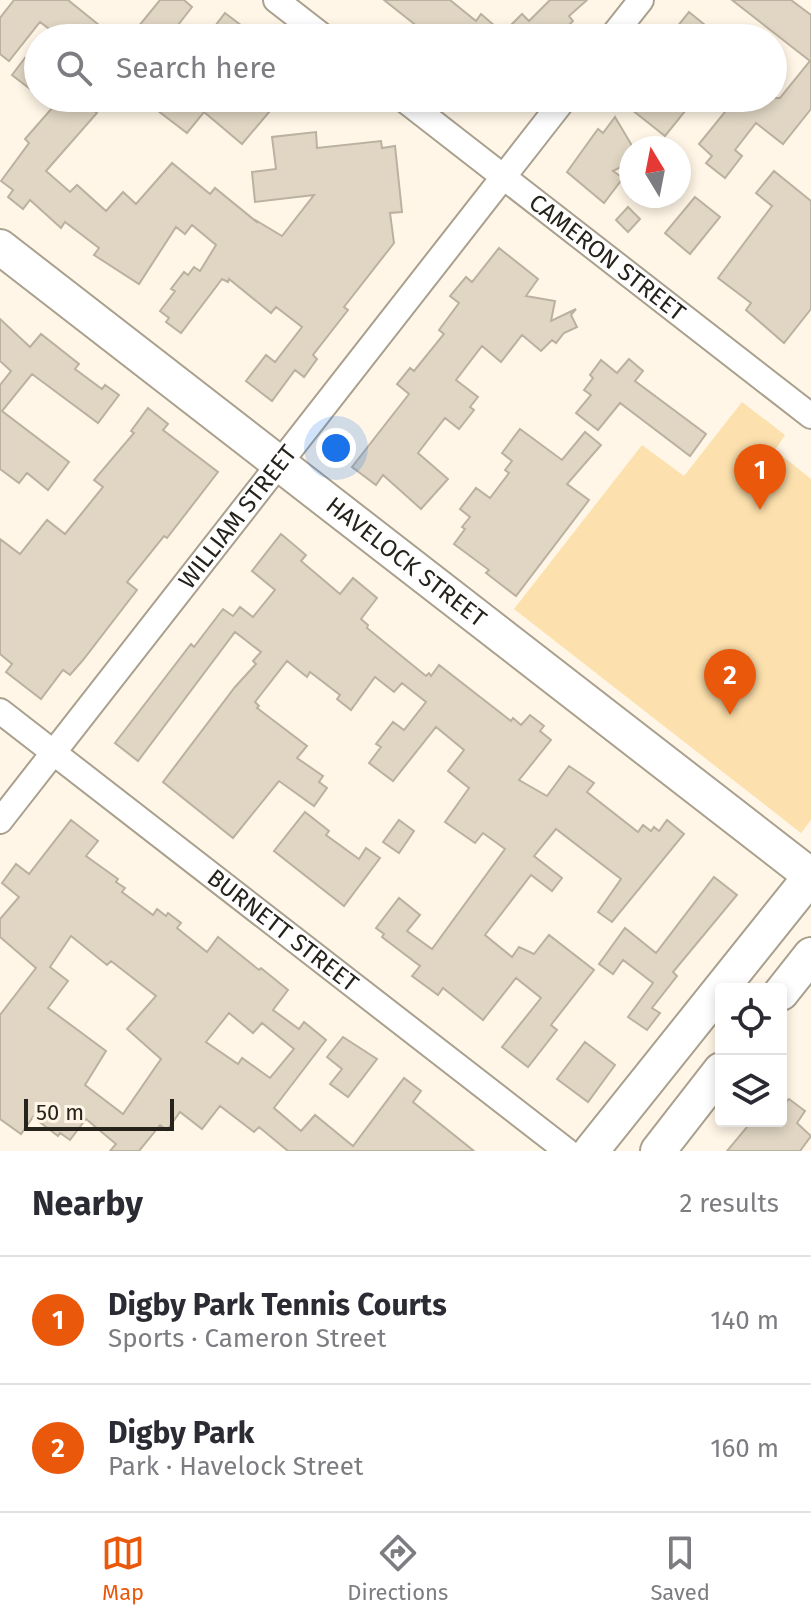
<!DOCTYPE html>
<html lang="en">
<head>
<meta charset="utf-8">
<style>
  body { margin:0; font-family:"Fira Sans",sans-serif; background:#f2f2f3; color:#2b2b33 }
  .controls { position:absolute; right:24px; bottom:24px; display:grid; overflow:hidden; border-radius:8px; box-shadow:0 4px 12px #0003 }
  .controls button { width:72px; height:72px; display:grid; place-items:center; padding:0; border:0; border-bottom:2px solid #e1e1e2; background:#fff; color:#2b2b33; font:40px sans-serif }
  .compass { position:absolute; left:619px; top:136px; width:72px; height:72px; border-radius:50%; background:#fff; box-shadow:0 4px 12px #0003; rotate:350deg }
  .scale { position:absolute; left:24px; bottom:20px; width:150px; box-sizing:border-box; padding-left:8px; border:4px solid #26221c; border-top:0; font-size:22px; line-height:28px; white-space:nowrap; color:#26221c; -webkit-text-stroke:6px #fff6e7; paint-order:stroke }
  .you { position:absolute; left:336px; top:448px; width:28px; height:28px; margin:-20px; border:6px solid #fff; border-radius:50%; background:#1a73e8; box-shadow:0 0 0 12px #1a73e833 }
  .badge { display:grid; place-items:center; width:52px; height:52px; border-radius:50%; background:#ea580c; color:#fff; font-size:26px; font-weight:700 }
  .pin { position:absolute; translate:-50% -66px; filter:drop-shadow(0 2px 4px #0008) }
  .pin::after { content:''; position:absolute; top:42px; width:28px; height:24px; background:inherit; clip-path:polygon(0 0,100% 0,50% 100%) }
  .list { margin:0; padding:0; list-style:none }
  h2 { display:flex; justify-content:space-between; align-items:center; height:104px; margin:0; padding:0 32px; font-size:34px }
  h2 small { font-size:26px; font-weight:400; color:#7c7c81 }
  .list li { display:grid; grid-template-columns:52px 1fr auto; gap:24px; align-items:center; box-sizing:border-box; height:128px; padding:0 32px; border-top:2px solid #e1e1e2 }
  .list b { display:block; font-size:30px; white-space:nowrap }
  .list p { margin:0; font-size:26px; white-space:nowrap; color:#7c7c81 }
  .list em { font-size:26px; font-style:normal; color:#7c7c81 }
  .icon { flex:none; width:44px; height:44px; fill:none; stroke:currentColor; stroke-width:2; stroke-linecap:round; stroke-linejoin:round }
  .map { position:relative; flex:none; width:811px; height:1151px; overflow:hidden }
  .search { position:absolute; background:#fff; box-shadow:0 4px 12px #0003; left:24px; right:24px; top:24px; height:88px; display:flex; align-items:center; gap:20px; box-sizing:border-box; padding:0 28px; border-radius:44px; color:#7c7c81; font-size:30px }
  .sheet { height:360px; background:#fff }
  nav { display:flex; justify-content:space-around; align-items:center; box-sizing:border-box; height:112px; border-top:2px solid #e1e1e2; background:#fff; font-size:22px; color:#7c7c81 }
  nav a { display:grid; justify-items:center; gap:4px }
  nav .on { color:#ea580c }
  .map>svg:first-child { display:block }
  .green { fill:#fce0ad }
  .building { fill:#e0d6c3; stroke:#bbb1a0; stroke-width:2; fill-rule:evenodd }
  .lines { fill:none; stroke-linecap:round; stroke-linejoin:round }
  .street-casing { stroke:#a9a08e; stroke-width:28 }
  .secondary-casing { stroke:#a9a08e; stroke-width:38 }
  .street { stroke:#fff; stroke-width:24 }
  .secondary { stroke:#fff; stroke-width:34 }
  .labels { text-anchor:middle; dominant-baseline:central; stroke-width:6; stroke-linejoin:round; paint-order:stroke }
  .street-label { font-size:24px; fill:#26221c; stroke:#fff6e7 }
</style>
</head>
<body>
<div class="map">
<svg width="811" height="1151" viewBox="0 0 811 1151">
  <rect width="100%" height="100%" fill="#fff6e7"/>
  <path class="green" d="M742,402L785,435L775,450L811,479V820L801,833L514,609L642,445L684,476Z"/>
  <path class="building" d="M14,0H68L115,38H61L40,22L9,61L0,54V18Z
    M160,0H184L192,7L168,38H129Z
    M384,0H450L476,21L481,14L503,33L522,14L529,21L550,0H587L569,16L573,21L557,38H432Z
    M732,0H791L811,15V109L783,144L756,123L735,150L742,156L725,178L706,163L712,156L699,144L725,112L719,107L726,98H780L810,61Z
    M689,12L721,38H668Z
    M225,13L258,38H206Z
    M25,58L38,68V95L12,75Z
    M42,98H77L97,113L46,171L70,192L77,185L106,211L123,192L136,204L172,163L210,194L215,188L258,223L257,221L282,236L314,195L255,202L252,172L276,169L272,137L316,132L317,148L381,141L382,148L395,146L402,212L390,213L394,243L344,307L348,310L313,355L317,359L304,377L295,370L272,401L246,381L266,355L275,362L302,327L276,307L271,313L229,279L228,282L222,279L181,333L166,322L169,318L160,311L175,291L171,289L184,272L188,275L194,267L200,271L216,245L192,225L185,234L176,227L139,284L94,255L99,248L65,222L61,228L30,200L23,209L8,197L13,190L1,181L29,143L25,139L53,107Z
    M160,98H281L242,144L204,112L187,133L153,107Z
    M617,98H671L686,110L665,136Z
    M615,117L631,144V162L613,171L623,178L604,203L567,172L598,129L603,133Z
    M774,171L811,201V309L784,343L746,310L751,303L718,278L772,206L756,193Z
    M695,197L720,217L690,254L665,233Z
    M628,207L640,219L628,232L616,220Z
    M499,248L538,279L526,296L555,301L551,321L576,309L571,315L577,327L564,333L556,343L552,340L541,351L522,335L501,362L482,346L456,380L478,397L470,407L474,410L459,429L445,418L418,453L448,479L421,509L383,475L376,485L352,467L409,394L397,384L410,368L414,371L444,334L439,330L459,303L450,296L466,277L472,282Z
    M0,319L30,347L41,334L79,364L75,369L102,389L105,385L119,395L98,423L32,374L2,411L69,462L48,490L27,473L19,483L0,469V385L11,371L0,361Z
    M629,359L643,371L635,381L706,434L690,456L620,403L598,430L576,413L591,395L584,390L593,378L590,375L601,360L617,373Z
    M148,408L168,424L163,430L218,472L167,538L164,536L127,582L137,590L83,660L70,675L63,670L41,699L6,672L12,664L0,654V539L20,554L47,520L65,534L103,487L94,480L134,433L131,431Z
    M520,429L562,460L585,432L601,445L567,484L589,500L516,596L486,573L489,570L454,544L465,529L462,527L470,517L460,509L476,488L490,498L509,473L505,470L512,461L502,453Z
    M281,534L306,555L301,561L340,594L353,578L377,598L361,619L368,625L367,628L426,676L429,673L431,676L439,665L511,721L513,718L521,725L530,715L544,726L540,731L551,740L519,780L547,796L569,766L594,783L587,792L638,832L643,825L651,831L654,827L659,831L667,820L684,834L612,922L598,912L621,879L556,829L534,856L562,878L552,891L531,875L485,935L512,957L519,947L534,954L549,935L594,970L551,1025L557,1030L528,1067L502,1047L541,998L516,978L483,1020L443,988L438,995L412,976L420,966L382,937L384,934L376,928L399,898L420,915L407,931L432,949L505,849L483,833L475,843L445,822L469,788L448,771L464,750L436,727L393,781L369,763L381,747L376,744L393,722L404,730L426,702L402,683L394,692L375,677L351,710L337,699L340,695L310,672L307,677L287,661L255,702L259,706L257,708L307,746L297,758L323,776L319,782L327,788L314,806L279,781L233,838L163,782L235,687L256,664L253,661L261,652L235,632L138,761L115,743L191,644L194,647L223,609L233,616L240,607L253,617L275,590L252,571Z
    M305,812L329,831L326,835L359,859L366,848L380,858L344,906L274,851Z
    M71,820L98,841L86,856L118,879L116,882L125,888L122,892L153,915L157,909L166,916L168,913L181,923L177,928L207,952L218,937L259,970L261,968L288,990L273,1010L299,1029L304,1022L326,1040L274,1108L301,1131L315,1115L353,1146L404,1078L421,1091L413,1102L474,1151H288L259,1127L254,1132L220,1106L202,1129L180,1112L167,1130L160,1125L139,1151H110L116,1144L86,1119L70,1140L60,1133L58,1136L33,1117L21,1134L0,1119V1015L36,968L0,937V919L19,897L2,883L16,864L29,874ZM71,936L107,965L111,961L156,996L127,1029L161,1059L123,1114L85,1085L106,1051L48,1008L68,981L50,967ZM229,1013L253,1033L262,1023L294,1049L270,1078L242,1058L238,1064L206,1042Z
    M399,820L414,831L399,853L383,842Z
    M714,877L737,895L673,972L677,976L652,1008L660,1013L647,1030L628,1017L653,983L623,960L613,974L599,964L625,928L656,953Z
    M343,1037L377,1059L348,1097L330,1084L342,1069L327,1057Z
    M585,1042L615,1065L588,1102L557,1079Z
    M781,1097L787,1101L789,1099L805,1111L797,1123L811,1136L800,1151H727L752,1121H781Z"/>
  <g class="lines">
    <g class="street-casing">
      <g id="street">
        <path d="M276,0L325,38"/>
        <path d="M611,38L641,0"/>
        <path id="s1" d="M402,98L811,416"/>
        <path id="s2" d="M0,711L567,1151"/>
        <path id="s3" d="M0,821L565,98"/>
      </g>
    </g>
    <g class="secondary-casing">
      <g id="secondary">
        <path id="s4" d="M0,247L811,876"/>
        <path d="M781,993L811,955"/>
        <path d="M591,1151L811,876"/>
        <path d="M658,1151L721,1070"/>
      </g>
    </g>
    <use href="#street" class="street"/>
    <use href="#secondary" class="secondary"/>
  </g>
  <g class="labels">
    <g class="street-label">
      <text stroke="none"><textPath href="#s1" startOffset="260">CAMERON STREET</textPath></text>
      <text stroke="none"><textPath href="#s3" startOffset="386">WILLIAM STREET</textPath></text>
      <text stroke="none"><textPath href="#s4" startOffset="514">HAVELOCK STREET</textPath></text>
      <text stroke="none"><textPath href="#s2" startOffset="358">BURNETT STREET</textPath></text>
    </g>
  </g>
</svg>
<div class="controls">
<button><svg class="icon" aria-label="locate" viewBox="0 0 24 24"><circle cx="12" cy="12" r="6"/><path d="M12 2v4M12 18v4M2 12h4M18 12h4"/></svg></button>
<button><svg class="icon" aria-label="layers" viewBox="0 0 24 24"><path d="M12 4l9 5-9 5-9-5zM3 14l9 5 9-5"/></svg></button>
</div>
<svg class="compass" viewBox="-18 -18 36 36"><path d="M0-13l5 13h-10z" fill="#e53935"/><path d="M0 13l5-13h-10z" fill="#7c7c81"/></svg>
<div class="scale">50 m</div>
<div class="you"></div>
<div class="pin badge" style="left:760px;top:510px">1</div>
<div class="pin badge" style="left:730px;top:715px">2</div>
<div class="search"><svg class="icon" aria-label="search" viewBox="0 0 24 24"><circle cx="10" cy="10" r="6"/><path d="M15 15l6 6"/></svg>Search here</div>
</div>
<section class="sheet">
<h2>Nearby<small>2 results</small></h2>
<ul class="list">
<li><span class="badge">1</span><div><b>Digby Park Tennis Courts</b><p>Sports · Cameron Street</p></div><em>140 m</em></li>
<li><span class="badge">2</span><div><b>Digby Park</b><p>Park · Havelock Street</p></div><em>160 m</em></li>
</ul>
</section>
<nav>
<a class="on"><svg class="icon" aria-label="map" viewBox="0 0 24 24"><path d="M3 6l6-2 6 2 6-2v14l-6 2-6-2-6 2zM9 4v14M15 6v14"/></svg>Map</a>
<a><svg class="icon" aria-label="directions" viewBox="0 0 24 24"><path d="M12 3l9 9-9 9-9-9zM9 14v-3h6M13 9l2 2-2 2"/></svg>Directions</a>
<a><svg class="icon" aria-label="saved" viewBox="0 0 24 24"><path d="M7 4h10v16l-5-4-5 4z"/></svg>Saved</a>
</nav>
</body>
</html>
